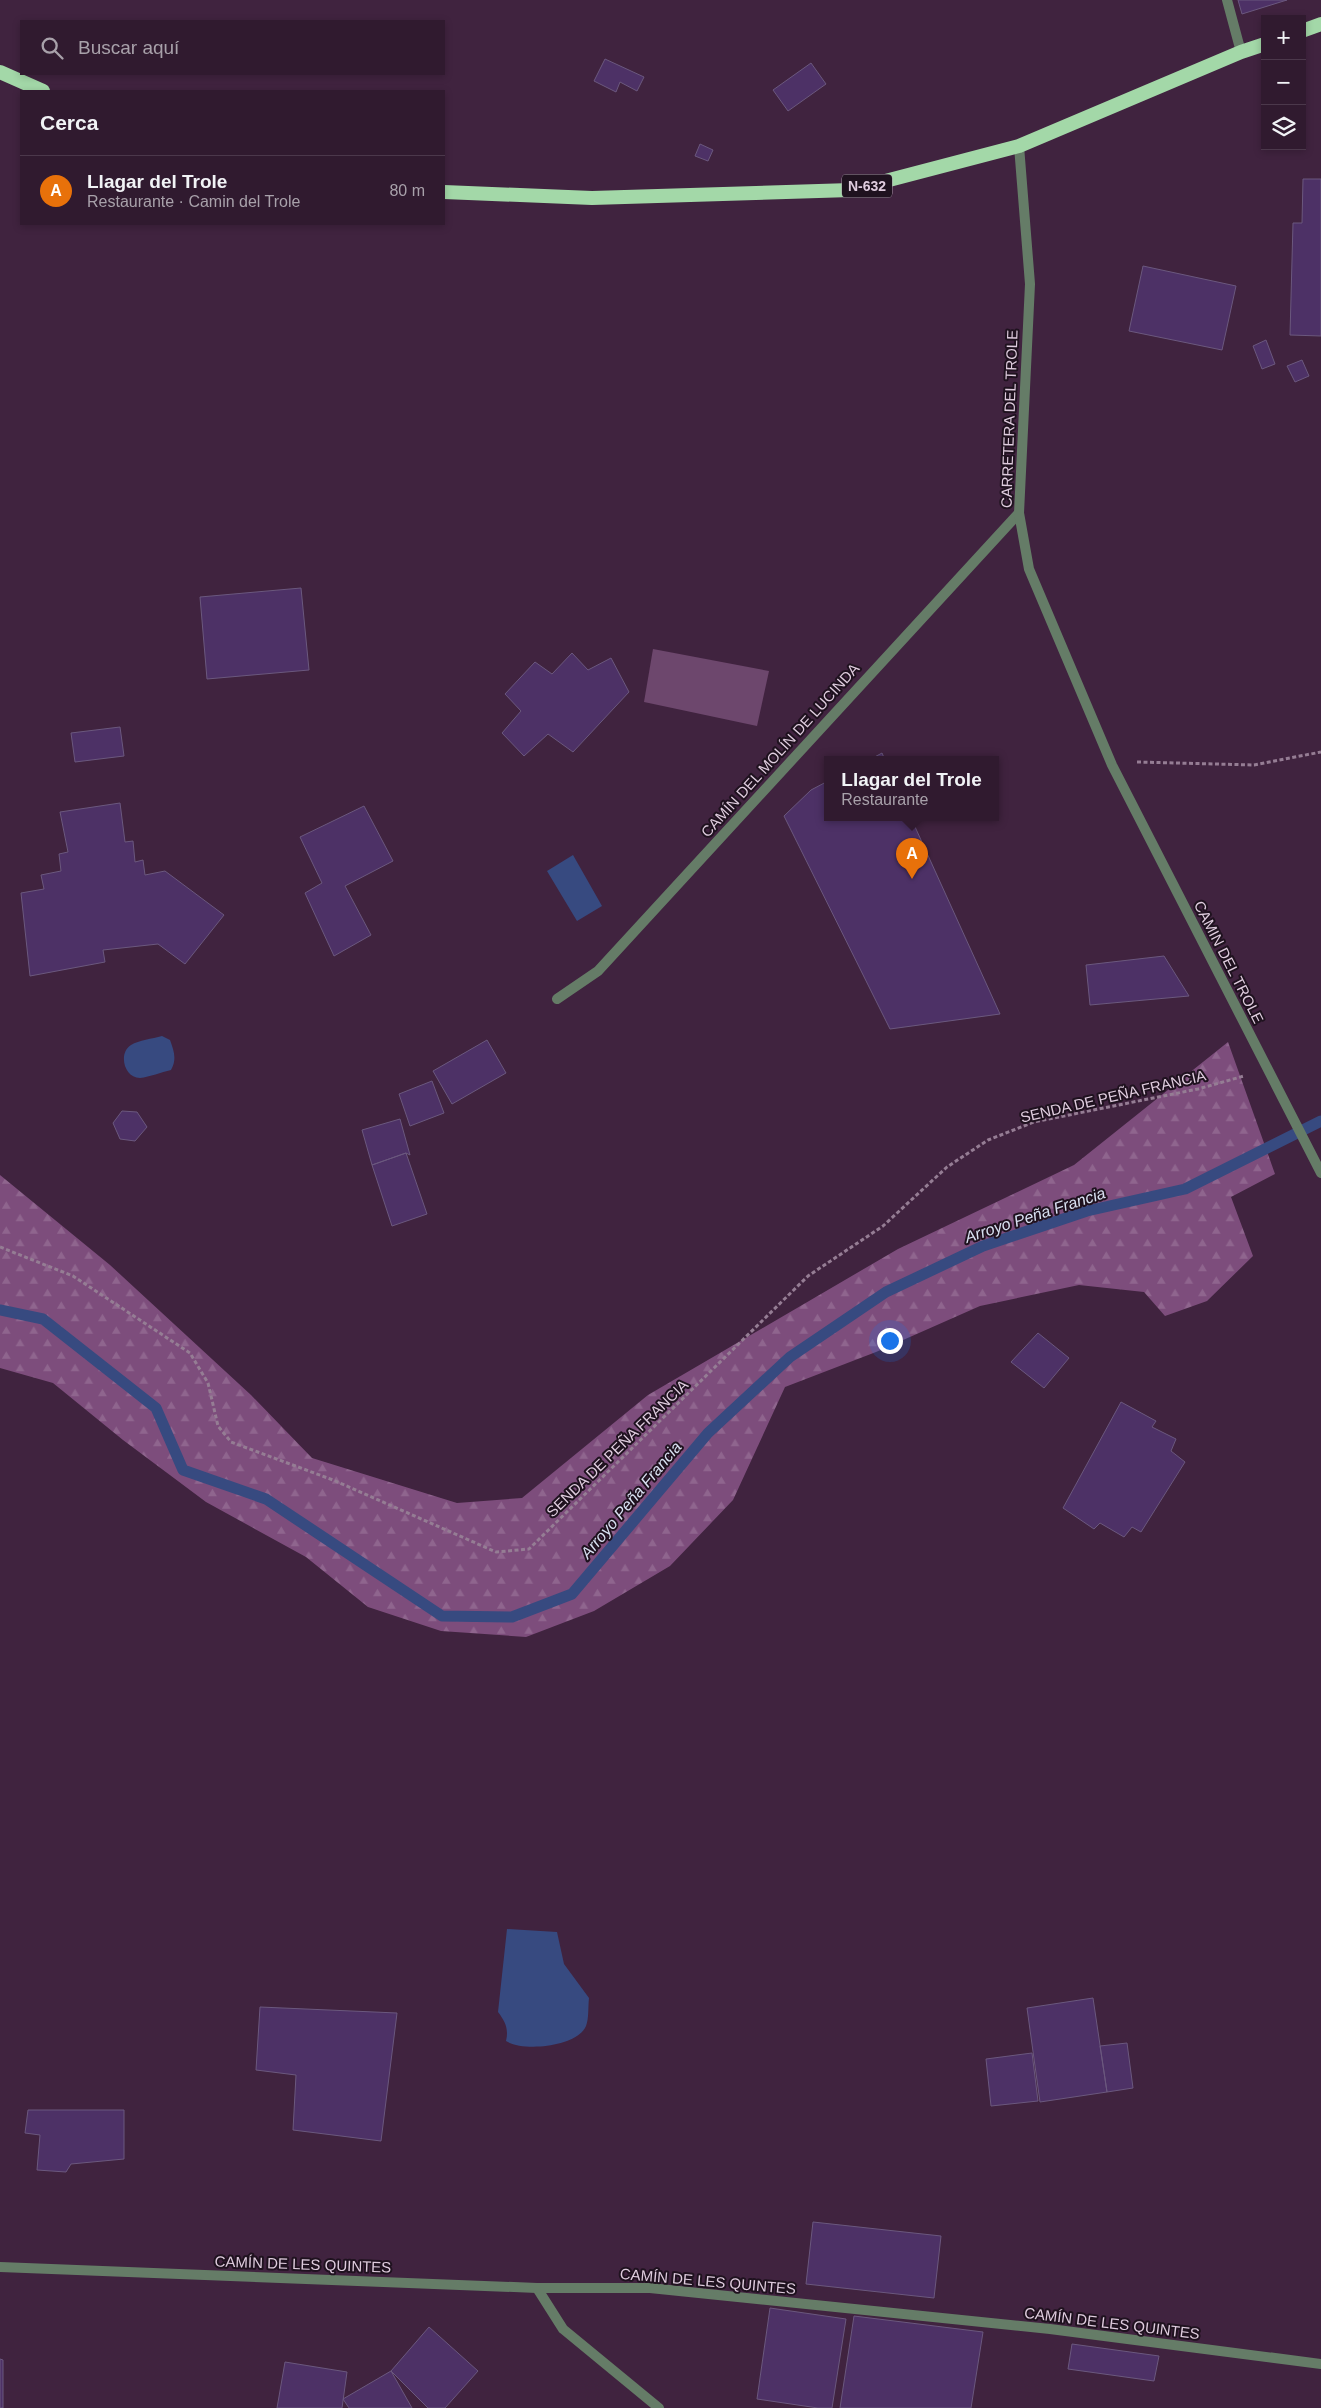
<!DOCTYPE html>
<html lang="es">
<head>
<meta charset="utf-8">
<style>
  body { margin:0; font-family:Helvetica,sans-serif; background:#382337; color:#f1f3f6 }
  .controls { position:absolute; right:15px; top:15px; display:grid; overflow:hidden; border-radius:0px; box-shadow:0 2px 8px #0003 }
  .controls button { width:45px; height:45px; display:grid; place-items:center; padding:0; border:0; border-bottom:1px solid #4b384b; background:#301a2f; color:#f1f3f6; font:25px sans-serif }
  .you { position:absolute; left:889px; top:1340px; width:18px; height:18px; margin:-12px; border:4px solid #fff; border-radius:50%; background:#1a73e8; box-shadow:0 0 0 8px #1a73e833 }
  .badge { display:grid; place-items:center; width:32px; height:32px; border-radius:50%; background:#58d570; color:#fff; font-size:16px; font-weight:700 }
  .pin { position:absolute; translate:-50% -41px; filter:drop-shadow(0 1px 2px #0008) }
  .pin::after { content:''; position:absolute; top:26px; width:18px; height:15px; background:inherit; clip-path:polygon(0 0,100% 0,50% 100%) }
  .popup { position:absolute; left:824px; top:756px; width:175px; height:65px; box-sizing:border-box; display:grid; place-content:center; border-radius:0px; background:#301a2f; filter:drop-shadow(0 1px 4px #0005); font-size:16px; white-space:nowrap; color:#a8a1aa }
  .popup b { font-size:19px; color:#f1f3f6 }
  .popup::after { content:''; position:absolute; left:50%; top:100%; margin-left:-10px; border:10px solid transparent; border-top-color:#301a2f }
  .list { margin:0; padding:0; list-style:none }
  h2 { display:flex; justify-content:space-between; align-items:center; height:65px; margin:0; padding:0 20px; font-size:21px }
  h2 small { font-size:16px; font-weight:400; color:#a8a1aa }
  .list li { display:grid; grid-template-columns:32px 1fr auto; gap:15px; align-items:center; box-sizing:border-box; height:70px; padding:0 20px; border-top:1px solid #4b384b }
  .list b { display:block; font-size:19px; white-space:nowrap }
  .list p { margin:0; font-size:16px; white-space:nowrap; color:#a8a1aa }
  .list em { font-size:16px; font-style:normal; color:#a8a1aa }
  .icon { flex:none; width:28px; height:28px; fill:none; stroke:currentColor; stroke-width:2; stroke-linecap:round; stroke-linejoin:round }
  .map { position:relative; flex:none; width:1321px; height:2408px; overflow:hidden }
  .search { position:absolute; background:#301a2f; box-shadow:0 2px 8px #0003; left:20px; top:20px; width:425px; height:55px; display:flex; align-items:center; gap:12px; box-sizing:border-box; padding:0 18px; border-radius:0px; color:#a8a1aa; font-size:19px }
  .panel { position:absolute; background:#301a2f; box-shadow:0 2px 8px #0003; left:20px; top:90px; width:425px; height:135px; border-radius:0px }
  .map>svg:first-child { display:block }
  .forest { fill:url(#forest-firs) }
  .park { fill:#6d476d }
  .water { fill:#374a80 }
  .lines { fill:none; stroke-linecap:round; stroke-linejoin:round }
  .stream { stroke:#374a80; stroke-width:11 }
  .building { fill:#4d3166; stroke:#6b587e }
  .path { stroke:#957d94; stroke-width:3; stroke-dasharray:4 2.5; stroke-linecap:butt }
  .service { stroke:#657c67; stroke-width:10 }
  .minor { stroke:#657c67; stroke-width:10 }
  .trunk { stroke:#a3d8a8; stroke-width:14 }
  .labels { text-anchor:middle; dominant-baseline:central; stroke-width:4; stroke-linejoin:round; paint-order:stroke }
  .shield { fill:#1f121f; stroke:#a594a5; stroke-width:1 }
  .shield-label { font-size:14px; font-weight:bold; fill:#dfccde }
  .street-label { font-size:15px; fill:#dfccde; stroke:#1f121f }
  .water-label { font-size:16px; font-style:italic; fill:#d9e1f2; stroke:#1f121f }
</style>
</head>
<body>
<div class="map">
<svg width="1321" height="2408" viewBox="0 0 1321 2408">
  <defs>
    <pattern id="forest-firs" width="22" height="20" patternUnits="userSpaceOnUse" patternTransform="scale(1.25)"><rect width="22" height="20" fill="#7d4d7c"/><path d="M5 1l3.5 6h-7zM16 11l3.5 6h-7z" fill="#8f658e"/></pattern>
  </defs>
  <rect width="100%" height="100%" fill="#40233f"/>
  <path class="forest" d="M1228,1042L1275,1174L1231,1197L1253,1256L1207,1301L1165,1316L1144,1292L1079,1285L980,1306L876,1352L785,1387L733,1500L670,1566L594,1611L526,1637L441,1631L368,1607L306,1557L206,1502L123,1440L53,1383L0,1368V1175L110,1265L251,1395L312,1458L457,1503L522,1498L648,1395L898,1249L1074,1165Z"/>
  <path class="park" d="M653,649L769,671L757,726L644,702Z"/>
  <path class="water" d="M573,855L602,906L577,921L547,871Z
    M162,1036L170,1040C174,1051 177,1059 171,1070C161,1072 150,1077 140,1078C124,1078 118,1053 131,1045C139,1040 152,1039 162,1036Z
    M507,1929L557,1932L564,1964L589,1998C588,2006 589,2019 586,2026C577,2047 523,2052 506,2041C509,2029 505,2021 498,2012Z"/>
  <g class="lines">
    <path class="stream" d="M0,1310L43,1319L156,1408L183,1470L266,1499L442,1616L512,1617L572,1594L708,1433L790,1357L886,1292L983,1246L1087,1211L1185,1189L1321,1121"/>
  </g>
  <path class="building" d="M1238,0H1287L1242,14Z
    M605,59L644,77L637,91L620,82L616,92L594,81Z
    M811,63L826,84L788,111L773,90Z
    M700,144L713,150L708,161L695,156Z
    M1303,179H1321V336L1290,335L1293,223H1302Z
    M1143,266L1236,286L1222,350L1129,331Z
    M1266,340L1275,364L1262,369L1253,346Z
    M1302,360L1309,376L1295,382L1287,366Z
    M301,588L309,670L207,679L200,597Z
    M572,653L588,670L611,658L629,692L573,752L548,734L524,756L502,733L521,711L505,694L535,662L552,674Z
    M120,727L124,756L75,762L71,733Z
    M882,753L885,760H869Z
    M828,781V818H911L1000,1014L890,1029L784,816L811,790Z
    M120,803L125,842L133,841L135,862L143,860L145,875L165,871L224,915L185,964L158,944L103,950L105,962L30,976L21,893L44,889L41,875L61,871L59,854L68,852L60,812Z
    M364,806L393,861L345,886L371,935L334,956L305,893L322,883L300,837Z
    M1164,956L1189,996L1090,1005L1086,965Z
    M487,1040L506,1073L452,1104L433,1071Z
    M432,1081L444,1113L410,1126L399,1094Z
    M122,1111L137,1112L147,1127L135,1141L120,1139L113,1123Z
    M400,1119L410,1155L406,1153L372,1165L362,1130Z
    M406,1153L427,1214L392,1226L372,1165Z
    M1038,1333L1069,1358L1044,1388L1011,1362Z
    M1121,1402L1156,1421L1152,1427L1176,1439L1171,1451L1185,1462L1141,1532L1132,1527L1124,1537L1100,1523L1094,1529L1063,1508Z
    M1093,1998L1107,2092L1040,2102L1027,2008Z
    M260,2007L397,2013L381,2141L293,2130L296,2075L256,2070Z
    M1127,2043L1133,2088L1107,2092L1100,2046Z
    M1032,2053L1038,2101L991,2106L986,2059Z
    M28,2110H124V2159L71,2164L66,2172L37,2170L40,2135L25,2133Z
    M813,2222L941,2236L934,2298L806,2284Z
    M770,2308L846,2319L832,2408H818L757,2399Z
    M854,2316L983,2332L971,2408H840Z
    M429,2327L478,2371L445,2408H428L391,2371Z
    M1072,2344L1159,2356L1154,2381L1068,2369Z
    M0,2359L3,2360V2408H0Z
    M285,2362L347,2372L342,2408H277Z
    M391,2371L412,2408H349L343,2399Z"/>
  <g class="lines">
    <path class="path" d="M1137,762L1254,765L1321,752
      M0,1247L73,1276L190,1353L208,1383L218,1426L231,1442L333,1480L496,1552L529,1549L808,1276L883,1226L947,1167L988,1140L1034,1122L1198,1089L1244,1076"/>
    <path class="service" d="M557,999L598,971L1019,513
      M537,2288L563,2329L659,2408"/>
    <path class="minor" d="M1227,0L1241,52
      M1019,146L1030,284L1019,513L1029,569L1112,765L1321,1173
      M0,2267L537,2288H650L1050,2329L1321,2364"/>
    <path class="trunk" d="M1302,31L1321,24
      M0,72L43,91
      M444,192L592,198L851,190L1019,146L1241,52L1265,44"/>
  </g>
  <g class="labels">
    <rect class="shield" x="842" y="174.5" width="50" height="23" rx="4"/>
    <g class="shield-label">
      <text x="867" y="186">N-632</text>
    </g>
    <g class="street-label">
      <text transform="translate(1009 419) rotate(-88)">CARRETERA DEL TROLE</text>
      <text transform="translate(780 750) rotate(-48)">CAMÍN DEL MOLÍN DE LUCINDA</text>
      <text transform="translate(1229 962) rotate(63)">CAMIN DEL TROLE</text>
      <text transform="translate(1113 1096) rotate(-13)">SENDA DE PEÑA FRANCIA</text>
      <text transform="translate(617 1448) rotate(-44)">SENDA DE PEÑA FRANCIA</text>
      <text transform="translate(303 2264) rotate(2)">CAMÍN DE LES QUINTES</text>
      <text transform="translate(708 2281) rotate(5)">CAMÍN DE LES QUINTES</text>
      <text transform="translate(1112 2323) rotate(7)">CAMÍN DE LES QUINTES</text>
    </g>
    <g class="water-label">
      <text transform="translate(1035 1215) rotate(-18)">Arroyo Peña Francia</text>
      <text transform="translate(631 1500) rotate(-50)">Arroyo Peña Francia</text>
    </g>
  </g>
</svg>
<div class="controls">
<button>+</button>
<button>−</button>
<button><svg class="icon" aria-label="layers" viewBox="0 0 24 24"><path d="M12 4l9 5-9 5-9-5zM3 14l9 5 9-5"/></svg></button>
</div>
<div class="you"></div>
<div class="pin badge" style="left:912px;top:879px;background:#e8710a">A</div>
<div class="popup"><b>Llagar del Trole</b>Restaurante</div>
<div class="search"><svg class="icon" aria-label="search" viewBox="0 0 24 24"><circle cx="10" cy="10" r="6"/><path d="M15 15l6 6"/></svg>Buscar aquí</div>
<section class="panel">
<h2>Cerca<small></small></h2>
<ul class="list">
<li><span class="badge" style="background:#e8710a">A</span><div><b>Llagar del Trole</b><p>Restaurante · Camin del Trole</p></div><em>80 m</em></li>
</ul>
</section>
</div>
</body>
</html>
